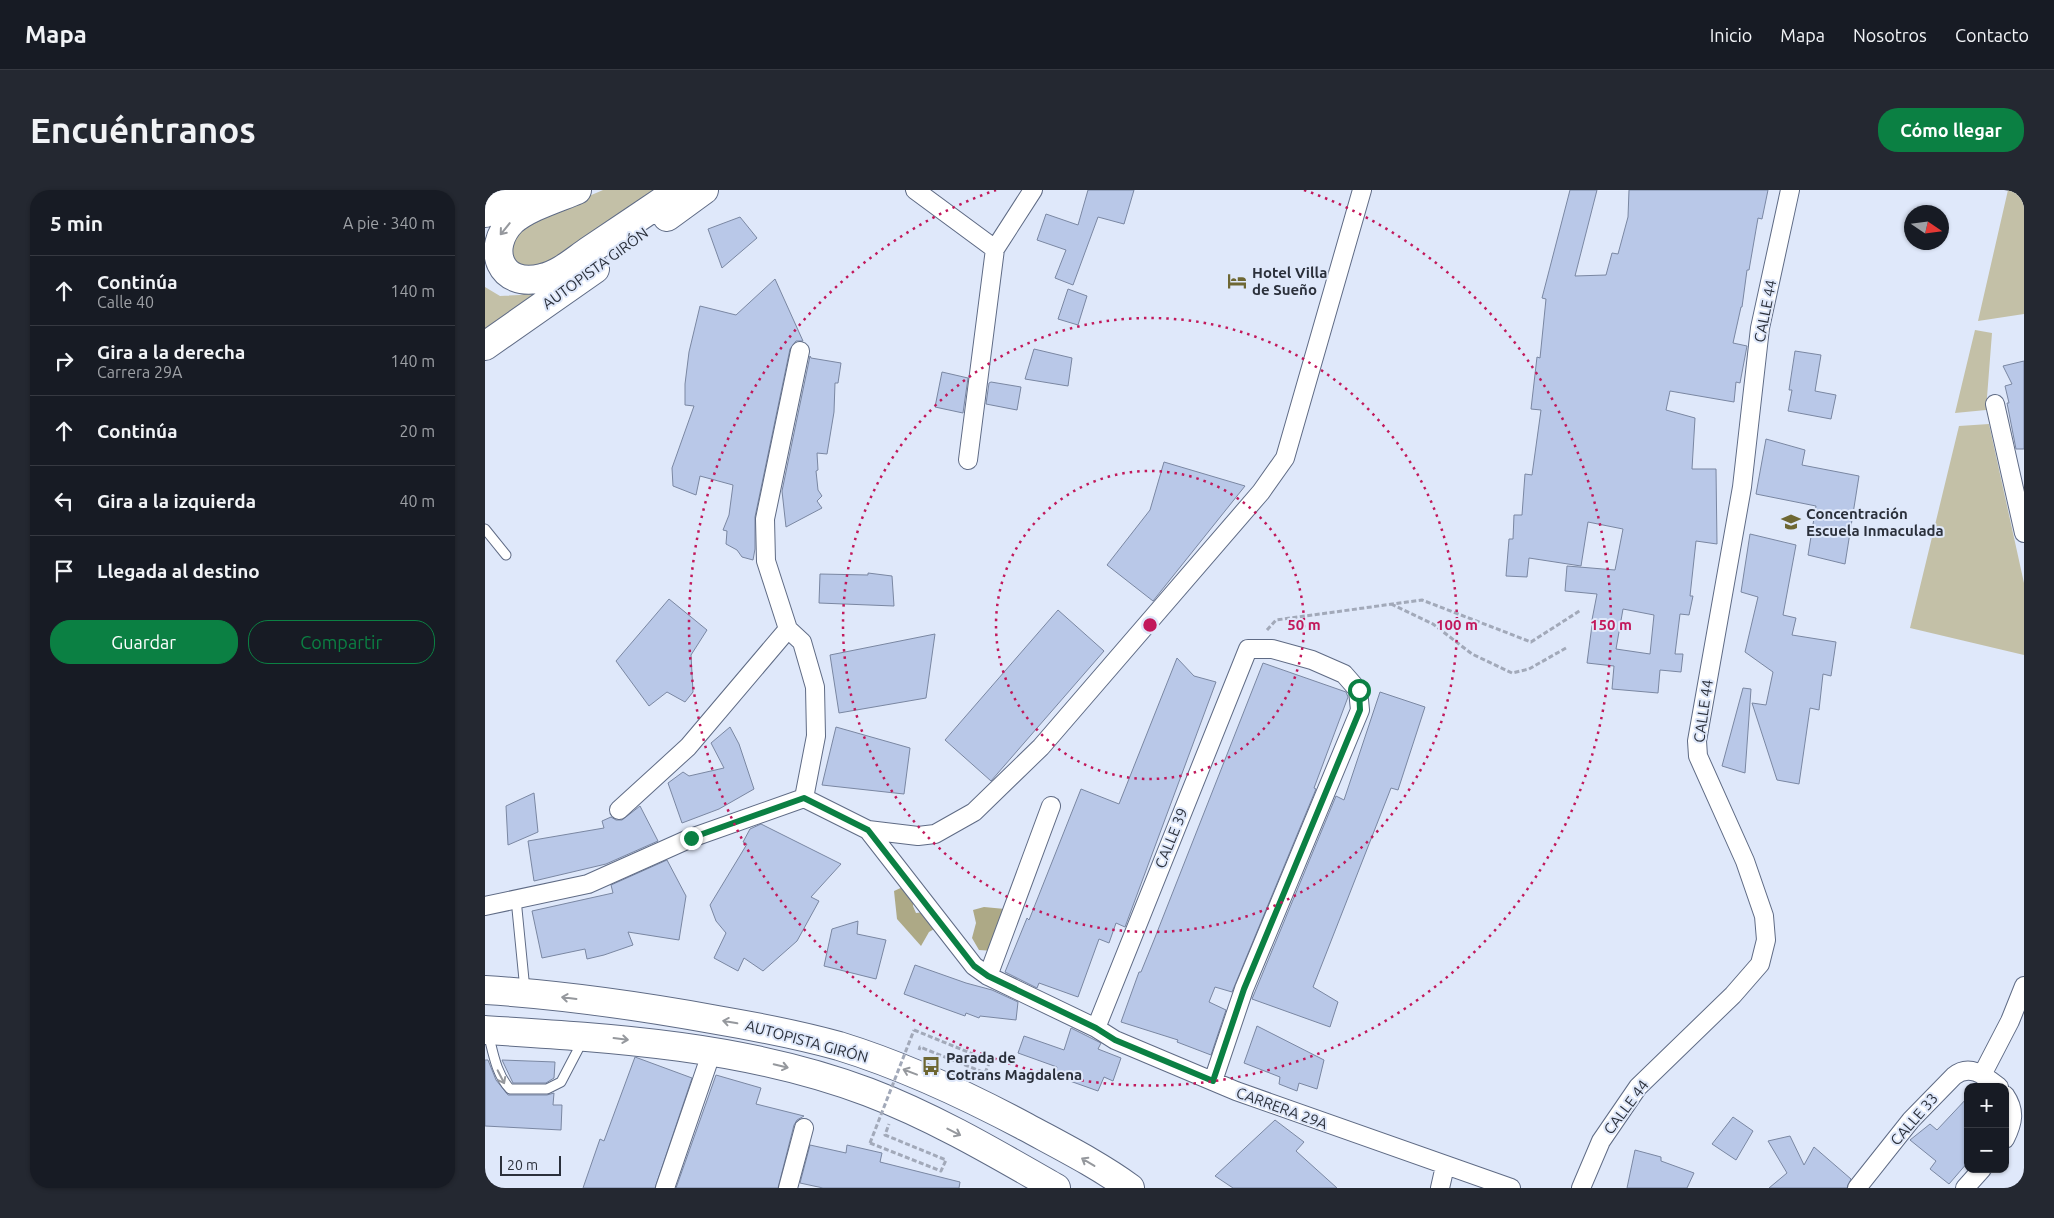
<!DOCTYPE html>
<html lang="es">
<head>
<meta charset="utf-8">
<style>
  body { margin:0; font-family:Ubuntu,sans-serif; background:#242831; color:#f1f3f6 }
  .controls { position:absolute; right:15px; bottom:15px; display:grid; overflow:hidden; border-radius:10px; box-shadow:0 1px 4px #0004 }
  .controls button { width:45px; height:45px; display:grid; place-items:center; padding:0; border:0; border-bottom:1px solid #363941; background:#171b24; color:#f1f3f6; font:25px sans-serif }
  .compass { position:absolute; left:1419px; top:15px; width:45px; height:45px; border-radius:50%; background:#171b24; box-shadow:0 1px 4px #0004; rotate:103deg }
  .scale { position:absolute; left:15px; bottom:12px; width:61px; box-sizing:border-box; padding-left:5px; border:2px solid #2b303b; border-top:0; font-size:14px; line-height:18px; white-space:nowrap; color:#2b303b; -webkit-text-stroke:4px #dfe8fa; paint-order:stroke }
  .stop { position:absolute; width:15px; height:15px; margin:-11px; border:4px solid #0b8043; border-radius:50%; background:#fff }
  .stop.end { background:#0b8043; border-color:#fff; box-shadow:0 1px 5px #0008 }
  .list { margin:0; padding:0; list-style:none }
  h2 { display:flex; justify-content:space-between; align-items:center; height:65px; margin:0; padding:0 20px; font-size:21px }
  h2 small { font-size:16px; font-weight:400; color:#9ea1a6 }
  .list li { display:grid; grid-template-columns:32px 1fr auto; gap:15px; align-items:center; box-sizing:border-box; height:70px; padding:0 20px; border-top:1px solid #363941 }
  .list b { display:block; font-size:19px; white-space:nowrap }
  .list p { margin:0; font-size:16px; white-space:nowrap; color:#9ea1a6 }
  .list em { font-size:16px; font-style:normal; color:#9ea1a6 }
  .actions { display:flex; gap:10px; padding:15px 20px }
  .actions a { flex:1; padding:11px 0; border:1px solid #0b8043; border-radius:20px; text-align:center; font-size:18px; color:#0b8043 }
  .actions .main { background:#0b8043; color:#fff }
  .icon { flex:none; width:28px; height:28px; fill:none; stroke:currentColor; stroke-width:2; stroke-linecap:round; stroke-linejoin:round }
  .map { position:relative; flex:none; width:1539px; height:998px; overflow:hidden; border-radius:20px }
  header { display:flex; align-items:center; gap:30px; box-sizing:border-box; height:70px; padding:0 25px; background:#171b24; border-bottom:1px solid #363941 }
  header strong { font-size:24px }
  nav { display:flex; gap:28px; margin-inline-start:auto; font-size:18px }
  .intro { display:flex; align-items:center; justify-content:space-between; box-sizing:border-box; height:120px; padding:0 30px }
  h1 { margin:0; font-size:35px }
  .button { padding:12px 22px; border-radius:20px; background:#0b8043; color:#fff; font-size:18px; font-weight:700 }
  main { display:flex; gap:30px; padding:0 30px }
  aside { flex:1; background:#171b24; border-radius:20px; box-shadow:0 1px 4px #0004 }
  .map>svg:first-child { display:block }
  .green { fill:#c3c0a7 }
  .forest { fill:#ada986 }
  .building { fill:#b9c8e8; stroke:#7a87a2; fill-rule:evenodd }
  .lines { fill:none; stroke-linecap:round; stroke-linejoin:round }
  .service-casing { stroke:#5f6b85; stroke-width:11 }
  .minor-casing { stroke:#5f6b85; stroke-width:20 }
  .trunk-casing { stroke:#5f6b85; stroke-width:30 }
  .path { stroke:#a2a9b9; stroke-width:3; stroke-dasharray:5 2.5; stroke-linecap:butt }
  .service { stroke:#fff; stroke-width:9 }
  .minor { stroke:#fff; stroke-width:18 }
  .trunk { stroke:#fff; stroke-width:28 }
  .path-bridge { stroke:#a2a9b9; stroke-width:3; stroke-dasharray:5 2.5; stroke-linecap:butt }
  .oneway { stroke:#95989d }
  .route { stroke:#0b8043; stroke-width:6 }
  .ring { fill:none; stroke:#c2185b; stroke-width:2.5; stroke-dasharray:2.5 5 }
  .labels { text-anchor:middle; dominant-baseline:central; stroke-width:4; stroke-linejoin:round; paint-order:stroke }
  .street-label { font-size:15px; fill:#2b303b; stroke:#dfe8fa }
  .poi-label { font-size:15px; font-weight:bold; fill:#2b303b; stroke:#dfe8fa; text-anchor:start }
  .centre { fill:#c2185b; stroke:#dfe8fa; stroke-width:2.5 }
  .ring-label { font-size:15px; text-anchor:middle; font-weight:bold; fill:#c2185b; stroke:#dfe8fa; stroke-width:4; stroke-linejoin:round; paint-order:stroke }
</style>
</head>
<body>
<header>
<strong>Mapa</strong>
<nav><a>Inicio</a><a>Mapa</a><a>Nosotros</a><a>Contacto</a></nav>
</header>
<div class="intro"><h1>Encuéntranos</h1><a class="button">Cómo llegar</a></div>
<main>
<aside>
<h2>5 min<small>A pie · 340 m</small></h2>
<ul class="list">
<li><svg class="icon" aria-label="ahead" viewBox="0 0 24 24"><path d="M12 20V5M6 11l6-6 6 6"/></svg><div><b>Continúa</b><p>Calle 40</p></div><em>140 m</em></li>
<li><svg class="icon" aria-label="right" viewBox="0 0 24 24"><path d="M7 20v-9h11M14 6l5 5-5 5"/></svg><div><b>Gira a la derecha</b><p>Carrera 29A</p></div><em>140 m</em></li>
<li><svg class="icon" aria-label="ahead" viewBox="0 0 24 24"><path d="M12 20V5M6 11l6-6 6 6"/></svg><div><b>Continúa</b></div><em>20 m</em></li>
<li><svg class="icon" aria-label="left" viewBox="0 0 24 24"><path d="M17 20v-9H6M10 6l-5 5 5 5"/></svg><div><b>Gira a la izquierda</b></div><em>40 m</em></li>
<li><svg class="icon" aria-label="arrive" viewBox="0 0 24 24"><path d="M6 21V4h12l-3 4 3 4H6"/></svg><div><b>Llegada al destino</b></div></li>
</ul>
<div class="actions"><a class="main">Guardar</a><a>Compartir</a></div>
</aside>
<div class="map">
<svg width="1539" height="998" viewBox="0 0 1539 998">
  <rect width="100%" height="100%" fill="#dfe8fa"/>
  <path class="green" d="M118,0H172L58,81L33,80L19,67L28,47L58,26Z
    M1523,0L1539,4V124L1493,131Z
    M0,97L15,106L35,105L62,99L0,144Z
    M1490,140L1507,143L1501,220L1470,223Z
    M1504,234L1539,393V465L1425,438L1474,236Z"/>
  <path class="forest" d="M420,696L429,706L428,716L431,723L440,722L451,738L444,742L436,756L412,729L409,701Z
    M499,717L520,719L509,761L494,760L487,748L491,733L488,720Z"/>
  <path class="building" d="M603,0H649L639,34L613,27L588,95L570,88L581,60L552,50L561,24L593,35Z
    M1085,0H1112L1090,86L1121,85L1127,63L1133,64L1143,27L1144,0H1283L1277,29L1273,28L1264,80H1262L1257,117H1256L1248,153L1262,156L1255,193L1251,192L1249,212L1185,201L1181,220L1210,228L1207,279H1231L1232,354L1211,351L1205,406H1208L1204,425L1195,424L1190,464H1198L1196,482L1175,480L1173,503L1127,499L1129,476L1102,473L1107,435H1106L1112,404L1080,401L1082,376L1130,380L1138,339L1103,332L1096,376L1044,368L1042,387L1021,386L1024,349H1028L1029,325H1037L1040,284L1047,285L1056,220L1046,219L1052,167L1055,168L1061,109L1057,108ZM1138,419L1169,425L1165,464L1131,459Z
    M255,27L272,48L237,78L223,39Z
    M290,89L318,151H311L305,159L270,327V359L268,370L257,367L252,360L241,354L242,341L238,340L244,325L248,295L215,286L211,305L188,296L187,278L209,216L200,215V194L204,162L215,116L251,125Z
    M583,99L602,106L593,135L573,129Z
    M549,159L587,168L583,196L540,189Z
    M1310,161L1336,165L1330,201L1351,205L1346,229L1303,221L1307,200H1304Z
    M325,166L326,168L356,173L353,193H350L349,222L342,264L332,263L333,280L331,281L333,300L337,306L332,311L337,318L301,337L297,301Z
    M1539,171V259H1531L1522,213H1524L1520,196L1527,194L1518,176Z
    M457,182L483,188L478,223L450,217Z
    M506,192L536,197L532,220L501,214L504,193Z
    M1281,249L1320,260L1317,275L1374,286L1360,374L1323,365L1331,316L1271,304Z
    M679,272L760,296L668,411L622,375L665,320Z
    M1265,344L1311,355L1298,425L1311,428L1307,445L1351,452L1346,486L1338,484L1334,520L1325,518L1314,594L1292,590L1267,513L1281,515L1288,482L1260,462L1273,407L1256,402Z
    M383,383L407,386L409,416L334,413L335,384L383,385Z
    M184,409L222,440L206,465L208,502L200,512L182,502L164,516L131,471Z
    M573,420L619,461L506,591L460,550Z
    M450,444L441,508L354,523L345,465Z
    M692,468L709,486L731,492L640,737L631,733L624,753L614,749L593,807L554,793L552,798L520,782L542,728L544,730L596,599L634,614Z
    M778,473L861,502L863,507L829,598L831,599L747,802L730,797L724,812L741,820L726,865L692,852L693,850L636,832L654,782H656L669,750Z
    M1258,498L1266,499L1260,583L1237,576Z
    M895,502L940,517L913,600L906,598L828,797L853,812L845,837L767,809L851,606L859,610Z
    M245,537L254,554L269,599L234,619L197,633L183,593L198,582L204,586L239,578L226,553Z
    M351,537L425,558L419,604L337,595Z
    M49,603L53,642L23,655L21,616Z
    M155,616L173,651L121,674L49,691L43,651L119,638L117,631L126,627L131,630H137Z
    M276,634L356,674L326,707L334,711L312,751L278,781L259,768L253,781L229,768L241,743L231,731L225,715L262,654L258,652L265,639Z
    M182,670L201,706L194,750L143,742L148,755L119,765L102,769L100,759L57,768L47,721L128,703L126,695Z
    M373,731L372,744L401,750L391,789L339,776L347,739Z
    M430,775L481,793L507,800L533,812L531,830L495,826L494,828L481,823L480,826L419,804Z
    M772,836L839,870L832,899L814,893L812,901L794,894L795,887L759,873Z
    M586,838L616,853L613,859L636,868L628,891L619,887L613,901L568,885L572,877L533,863L539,846L579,860Z
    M150,867L207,888L170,998H98L115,949L119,951Z
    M0,870H3L11,890L23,905H62L69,903L68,915H77L76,940L0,936Z
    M17,870L70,872L69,888L61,893H28Z
    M231,885L276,898L271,914L319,926L312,930L309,935L293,998H191Z
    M1483,907V972L1464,994L1445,979L1451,971L1425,950L1445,934L1452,940Z
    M1248,927L1268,941L1251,970L1227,954Z
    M790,930L819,952L811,961L852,998H748L730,986Z
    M1305,946L1319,975L1329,957L1366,989L1362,998H1284L1302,983L1283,951Z
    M325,955L361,963L362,955L397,963L395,972L475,992L474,998H338L315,993Z
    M1150,960L1176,967V971L1209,983L1202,998H1142Z"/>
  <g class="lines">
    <g class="service-casing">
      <path id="service" d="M0,339L21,365
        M31,709L40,800
        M3,843C8,862 11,884 25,899H62L76,892L98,850"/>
    </g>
    <g class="minor-casing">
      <path id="minor" d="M430,0L510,59
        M315,161L280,329L281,371L303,439L317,452L330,497L331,546L319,608
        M1510,214L1539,343
        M483,270L510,59L548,0
        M134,620L203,557L303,439
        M383,640L489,776L503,786L611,838L630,850L751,901L1026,998
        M0,716L103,694L206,648L319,608L383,640L433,646L450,644L489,622L556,557L776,302L800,268L877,0
        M503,786L566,616
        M611,838L763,459H787L827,470L859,484L873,500L875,520L759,799L728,891
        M1497,885L1525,831L1539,796
        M1520,905C1531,921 1528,933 1520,949
        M180,998L227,861
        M303,998L319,938
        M955,998L960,976
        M1096,998L1116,951L1153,897L1248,805L1275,774L1281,750L1279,726L1260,671L1213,566L1212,551L1257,297L1275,138L1305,0
        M1372,998L1426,930L1469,886C1485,873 1500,886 1514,897
        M1480,998L1497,979"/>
    </g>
    <g class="trunk-casing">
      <path id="trunk" d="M92,0C73,8 43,17 27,31C0,58 15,99 57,88C75,84 90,70 105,60C135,40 164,20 194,0
        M0,23L25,10L52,0
        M182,27L219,0
        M0,156L110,79
        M0,800C78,805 155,816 232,830C273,837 314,845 354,856C419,876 481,905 541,937C574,955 614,975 645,998
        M0,840C129,848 261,856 383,902C449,927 510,963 571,998"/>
    </g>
    <path class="path" d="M906,414L948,434L987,464L1027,483L1044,479L1081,458
      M782,440L791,430L937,410L1046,452L1096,420
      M429,840L505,871L500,883L435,857L434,860
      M385,953L456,981L461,970L400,945L404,934"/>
    <use href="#service" class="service"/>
    <use href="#minor" class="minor"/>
    <use href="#trunk" class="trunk"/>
    <path class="path-bridge" d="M385,953L429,840"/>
  </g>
  <defs><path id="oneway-shaft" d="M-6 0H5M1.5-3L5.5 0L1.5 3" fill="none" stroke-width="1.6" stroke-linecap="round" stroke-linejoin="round" transform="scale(1.25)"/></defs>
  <g class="oneway">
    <use href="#oneway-shaft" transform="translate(20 39) rotate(129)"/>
    <use href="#oneway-shaft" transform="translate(84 808) rotate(-173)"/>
    <use href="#oneway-shaft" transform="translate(245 832) rotate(-170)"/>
    <use href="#oneway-shaft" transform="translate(136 849) rotate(7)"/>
    <use href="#oneway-shaft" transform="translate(296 876) rotate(13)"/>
    <use href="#oneway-shaft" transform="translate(425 882) rotate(-159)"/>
    <use href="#oneway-shaft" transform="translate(16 887) rotate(63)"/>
    <use href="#oneway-shaft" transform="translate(469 942) rotate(27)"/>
    <use href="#oneway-shaft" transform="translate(603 972) rotate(-149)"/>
  </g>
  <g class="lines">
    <path class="route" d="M206,648L319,608L383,640L489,776L503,786L611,838L630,850L728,891L759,799L875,520L874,500"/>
  </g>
  <g class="ring">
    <circle cx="665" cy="435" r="154"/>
    <circle cx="665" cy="435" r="307"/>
    <path d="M819 0A461 461 0 1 1 511 0"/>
  </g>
  <defs>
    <g id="hotel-bare" transform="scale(1.5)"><path d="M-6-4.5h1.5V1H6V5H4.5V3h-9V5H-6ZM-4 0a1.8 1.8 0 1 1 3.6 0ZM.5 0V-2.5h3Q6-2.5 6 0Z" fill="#6e6733" stroke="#dfe8fa" stroke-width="2.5" paint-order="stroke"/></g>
    <g id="school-bare" transform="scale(1.5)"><path d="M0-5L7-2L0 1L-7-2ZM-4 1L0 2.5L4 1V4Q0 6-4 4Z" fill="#6e6733" stroke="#dfe8fa" stroke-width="2.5" paint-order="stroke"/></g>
    <g id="bus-bare" transform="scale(1.5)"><path d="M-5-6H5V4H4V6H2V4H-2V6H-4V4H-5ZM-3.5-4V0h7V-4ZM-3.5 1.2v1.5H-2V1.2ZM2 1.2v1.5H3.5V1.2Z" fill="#6e6733" stroke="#dfe8fa" stroke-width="2.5" paint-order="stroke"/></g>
  </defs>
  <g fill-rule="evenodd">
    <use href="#hotel-bare" x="752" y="91"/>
    <use href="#school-bare" x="1306" y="332"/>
    <use href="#bus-bare" x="446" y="876"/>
  </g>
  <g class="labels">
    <g class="street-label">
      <text transform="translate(110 78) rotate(-36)">AUTOPISTA GIRÓN</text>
      <text transform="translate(1280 121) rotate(-79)">CALLE 44</text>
      <text transform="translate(1218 521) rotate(-82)">CALLE 44</text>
      <text transform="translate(686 648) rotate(-68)">CALLE 39</text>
      <text transform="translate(322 851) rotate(15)">AUTOPISTA GIRÓN</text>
      <text transform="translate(1141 917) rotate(-53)">CALLE 44</text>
      <text transform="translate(797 918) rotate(20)">CARRERA 29A</text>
      <text transform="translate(1429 929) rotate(-49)">CALLE 33</text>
    </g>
    <g class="poi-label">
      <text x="767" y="82">Hotel Villa<tspan x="767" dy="17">de Sueño</tspan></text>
      <text x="1321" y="323">Concentración<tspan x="1321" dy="17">Escuela Inmaculada</tspan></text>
      <text x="461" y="867">Parada de<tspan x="461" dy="17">Cotrans Magdalena</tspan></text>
    </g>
  </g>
  <circle cx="665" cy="435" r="8" class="centre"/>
  <g class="ring-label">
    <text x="819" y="440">50 m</text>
    <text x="972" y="440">100 m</text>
    <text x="1126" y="440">150 m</text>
  </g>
</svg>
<div class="controls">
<button>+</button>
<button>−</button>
</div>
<svg class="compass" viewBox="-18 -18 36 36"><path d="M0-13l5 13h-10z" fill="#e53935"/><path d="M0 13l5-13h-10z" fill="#9ea1a6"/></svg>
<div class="scale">20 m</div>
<div class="stop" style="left:874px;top:500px"></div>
<div class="stop end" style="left:206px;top:648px"></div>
</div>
</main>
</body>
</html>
